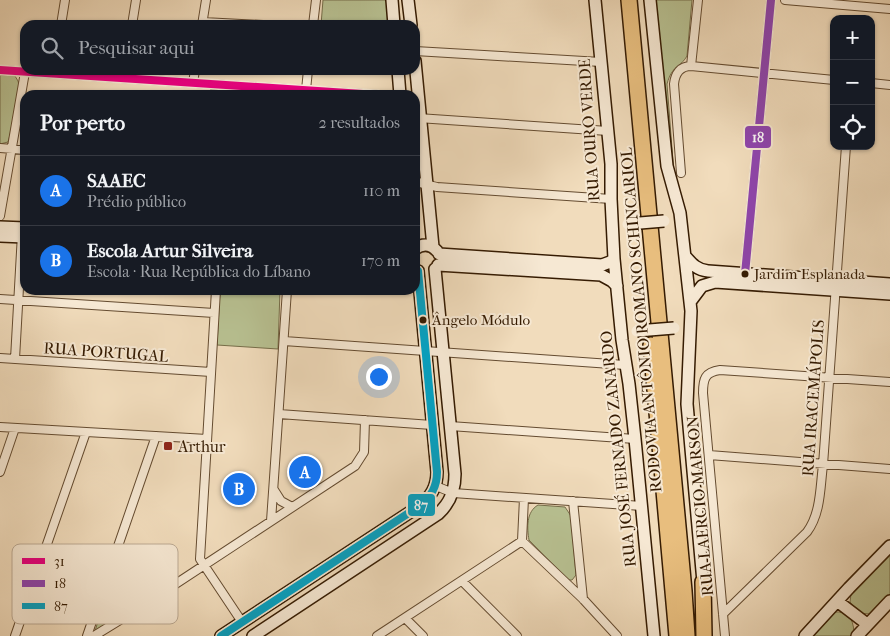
<!DOCTYPE html>
<html lang="pt">
<head>
<meta charset="utf-8">
<style>
  body { margin:0; font-family:"IM FELL French Canon",serif; background:#20242c; color:#f1f3f6 }
  .controls { position:absolute; right:15px; top:15px; display:grid; overflow:hidden; border-radius:10px; box-shadow:0 1px 4px #0004 }
  .controls button { width:45px; height:45px; display:grid; place-items:center; padding:0; border:0; border-bottom:1px solid #363941; background:#171b24; color:#f1f3f6; font:25px sans-serif }
  .you { position:absolute; left:378px; top:376px; width:18px; height:18px; margin:-12px; border:4px solid #fff; border-radius:50%; background:#1a73e8; box-shadow:0 0 0 8px #1a73e833 }
  .badge { display:grid; place-items:center; width:32px; height:32px; border-radius:50%; background:#1a73e8; color:#fff; font-size:16px; font-weight:700 }
  .pin { position:absolute; translate:-50% -50%; border:2px solid #fff; box-shadow:0 1px 5px #0006 }
  .list { margin:0; padding:0; list-style:none }
  h2 { display:flex; justify-content:space-between; align-items:center; height:65px; margin:0; padding:0 20px; font-size:21px }
  h2 small { font-size:16px; font-weight:400; color:#9ea1a6 }
  .list li { display:grid; grid-template-columns:32px 1fr auto; gap:15px; align-items:center; box-sizing:border-box; height:70px; padding:0 20px; border-top:1px solid #363941 }
  .list b { display:block; font-size:19px; white-space:nowrap }
  .list p { margin:0; font-size:16px; white-space:nowrap; color:#9ea1a6 }
  .list em { font-size:16px; font-style:normal; color:#9ea1a6 }
  .icon { flex:none; width:28px; height:28px; fill:none; stroke:currentColor; stroke-width:2; stroke-linecap:round; stroke-linejoin:round }
  .map { position:relative; flex:none; width:890px; height:636px; overflow:hidden }
  .search { position:absolute; background:#171b24; box-shadow:0 1px 4px #0004; left:20px; top:20px; width:400px; height:55px; display:flex; align-items:center; gap:12px; box-sizing:border-box; padding:0 18px; border-radius:15px; color:#9ea1a6; font-size:19px }
  .panel { position:absolute; background:#171b24; box-shadow:0 1px 4px #0004; left:20px; top:90px; width:400px; height:205px; border-radius:15px }
  .map>svg:first-child { display:block }
  .green { fill:#b8c192; stroke:#766e4a }
  .lines { fill:none; stroke-linecap:round; stroke-linejoin:round }
  .street-casing { stroke:#644b30; stroke-width:10 }
  .secondary-casing { stroke:#351b02; stroke-width:14 }
  .highway-casing { stroke:#351b02; stroke-width:18 }
  .street { stroke:#f6e8d3; stroke-width:8 }
  .secondary { stroke:#f6e8d3; stroke-width:11 }
  .highway { stroke:#e8be7e; stroke-width:15 }
  .secondary-bridge-casing { stroke:#351b02; stroke-width:14; stroke-linecap:butt }
  .secondary-bridge { stroke:#f6e8d3; stroke-width:11 }
  .bus-1-casing { stroke:#f6e8d3; stroke-width:11 }
  .bus-2-casing { stroke:#f6e8d3; stroke-width:11 }
  .bus-3-casing { stroke:#f6e8d3; stroke-width:11 }
  .bus-1 { stroke:#e5007d; stroke-width:8 }
  .bus-2 { stroke:#8e44ad; stroke-width:8 }
  .bus-3 { stroke:#03a2c4; stroke-width:8 }
  .bus-dot { fill:#351b02; stroke:#f6e8d3; stroke-width:2 }
  .poi-dot { fill:#8f2418; stroke:#f6e8d3; stroke-width:2 }
  .labels { text-anchor:middle; dominant-baseline:central; stroke-width:4; stroke-linejoin:round; paint-order:stroke }
  .bus-label { font-size:15px; fill:#351b02; stroke:#f6e8d3; text-anchor:start }
  .street-label { font-size:16px; fill:#351b02; stroke:#f6e8d3 }
  .poi-label { font-size:16px; fill:#351b02; stroke:#f6e8d3; text-anchor:start }
  .key { fill:#f6e8d3; stroke:#bcaa94; stroke-width:1 }
  .key-label { font-size:14px; fill:#351b02 }
  .line-badge { stroke:#f6e8d3; stroke-width:2 }
  .badge-label { font-size:14px; text-anchor:middle; font-weight:bold; fill:#fff }
</style>
</head>
<body>
<div class="map">
<svg width="890" height="636" viewBox="0 0 890 636">
  <rect width="100%" height="100%" fill="#f1dcbc"/>
  <filter id="stains"><feTurbulence type="fractalNoise" baseFrequency=".004" numOctaves="4"/><feColorMatrix values="0 0 0 0 .2 0 0 0 0 .09 0 0 0 0 .02 0 0 0 .5 -.17"/></filter>
  <radialGradient id="worn" r=".72"><stop offset=".6" stop-color="#630" stop-opacity="0"/><stop offset="1" stop-color="#630" stop-opacity=".3"/></radialGradient>
  <path class="green" d="M323,0H387L389,25H321Z
    M654,0H692L687,56C680,68 672,65 667,84L674,174L672,165Z
    M0,75L15,76L18,81L19,85L10,135L8,142L0,144Z
    M211,89L229,90L237,95H209Z
    M220,290H280L278,349L217,345Z
    M538,505L565,507L571,516L576,575L572,580H568L529,540C527,528 526,512 538,505Z
    M890,553V594L870,614L857,613L850,602L851,594Z
    M105,604L111,605L118,610L119,615L95,631L103,605Z
    M834,612C848,611 853,618 854,632L850,636H810Z"/>
  <g class="lines">
    <g class="street-casing">
      <path id="street" d="M785,0L890,9
        M203,22L263,25
        M61,25L65,0
        M132,25L136,0
        M202,25L206,0
        M313,25L316,0
        M415,51L601,62
        M691,66L698,0
        M0,70L378,95
        M193,83L195,70
        M871,83L890,85
        M306,90L308,70
        M418,118L608,131
        M0,148L25,150
        M681,173L674,84C675,74 680,66 691,66L834,80
        M415,179L420,183L437,187L611,199
        M0,216L25,72
        M745,274L771,0
        M216,290L200,559L242,622
        M0,299L214,313
        M284,341L625,365
        M0,358L211,372
        M15,359L22,234
        M279,414L432,425
        M450,426L635,439
        M0,427L207,439
        M709,455L890,469
        M0,472L15,428
        M436,486L453,493L642,506
        M274,490L281,501L292,507
        M573,501L583,599
        M271,521L287,290
        M522,541L583,599L617,636
        M462,581L517,636
        M103,592L120,607L133,612
        M723,614L807,532C821,513 820,488 823,465L846,146
        M405,618L423,636
        M15,636L86,432
        M87,636L156,436
        M94,636L133,612L355,466L364,452L365,420
        M377,636L522,541L524,498
        M725,636L703,393C703,379 705,372 720,370L890,382"/>
    </g>
    <g class="secondary-casing">
      <path id="secondary" d="M392,0L394,25
        M408,0L411,25
        M595,0L611,164V199L614,259L622,340L629,384L635,439L654,636
        M650,0L667,166L680,213L691,311L687,404L703,582
        M415,61L433,247
        M398,70L400,95
        M0,227L25,228
        M0,236L25,237
        M415,249C423,243 431,244 437,251
        M439,254L602,265L610,262L614,259
        M685,256C692,264 697,270 708,271L890,284
        M438,265L601,275L612,281L617,286
        M690,302L702,286L715,282L890,294
        M837,601L867,624
        M221,636L421,505C431,496 437,487 437,472L418,271
        M253,636L438,514C450,503 455,491 455,474L435,269
        M805,636L849,588L890,546
        M857,636L890,601"/>
    </g>
    <g class="highway-casing">
      <path id="highway" d="M629,0L684,591L687,636
        M651,345L677,636
        M703,582L704,636"/>
    </g>
    <use href="#street" class="street"/>
    <use href="#secondary" class="secondary"/>
    <use href="#highway" class="highway"/>
    <g class="secondary-bridge-casing">
      <path id="secondary-bridge" d="M628,224L664,221
        M637,331L674,328"/>
    </g>
    <use href="#secondary-bridge" class="secondary-bridge"/>
    <g class="bus-1-casing">
      <path id="bus-1" d="M0,70L378,95"/>
    </g>
    <g class="bus-2-casing">
      <path id="bus-2" d="M745,274L771,0"/>
    </g>
    <g class="bus-3-casing">
      <path id="bus-3" d="M221,636L421,505C431,496 437,487 437,472L418,271"/>
    </g>
    <use href="#bus-1" class="bus-1"/>
    <use href="#bus-2" class="bus-2"/>
    <use href="#bus-3" class="bus-3"/>
  </g>
  <g class="bus-dot">
    <circle cx="745" cy="274" r="4.5"/>
    <circle cx="423" cy="320" r="4.5"/>
  </g>
  <rect class="poi-dot" x="163" y="441" width="10" height="10" rx="2.5"/>
  <g class="labels">
    <g class="bus-label">
      <text x="754" y="274">Jardim Esplanada</text>
      <text x="432" y="320">Ângelo Módulo</text>
    </g>
    <g class="street-label">
      <text transform="translate(589 130) rotate(-94)">RUA OURO VERDE</text>
      <text transform="translate(641 320) rotate(-95)">RODOVIA ANTÔNIO ROMANO SCHINCARIOL</text>
      <text transform="translate(106 352) rotate(4)">RUA PORTUGAL</text>
      <text transform="translate(813 398) rotate(-86)">RUA IRACEMÁPOLIS</text>
      <text transform="translate(618 449) rotate(-96)">RUA JOSÉ FERNADO ZANARDO</text>
      <text transform="translate(700 506) rotate(-95)">RUA LAERCIO MARSON</text>
    </g>
    <g class="poi-label">
      <text x="178" y="446">Arthur</text>
    </g>
  </g>
  <rect x="12" y="544" width="166" height="80" rx="8" class="key"/>
  <rect x="22" y="558" width="23" height="6" fill="#e5007d"/>
  <rect x="22" y="580" width="23" height="7" fill="#8e44ad"/>
  <rect x="22" y="603" width="23" height="6" fill="#03a2c4"/>
  <g class="key-label">
    <text x="54" y="566">31</text>
    <text x="54" y="588">18</text>
    <text x="54" y="611">87</text>
  </g>
  <g class="line-badge">
    <rect x="744" y="125" width="28" height="24" rx="5" fill="#8e44ad"/>
    <rect x="407" y="493" width="29" height="24" rx="5" fill="#03a2c4"/>
  </g>
  <g class="badge-label">
    <text x="758" y="142">18</text>
    <text x="421" y="510">87</text>
  </g>
  <rect width="100%" height="100%" filter="url(#stains)"/>
  <rect width="100%" height="100%" fill="url(#worn)"/>
</svg>
<div class="controls">
<button>+</button>
<button>−</button>
<button><svg class="icon" aria-label="locate" viewBox="0 0 24 24"><circle cx="12" cy="12" r="6"/><path d="M12 2v4M12 18v4M2 12h4M18 12h4"/></svg></button>
</div>
<div class="you"></div>
<div class="pin badge" style="left:305px;top:472px">A</div>
<div class="pin badge" style="left:239px;top:489px">B</div>
<div class="search"><svg class="icon" aria-label="search" viewBox="0 0 24 24"><circle cx="10" cy="10" r="6"/><path d="M15 15l6 6"/></svg>Pesquisar aqui</div>
<section class="panel">
<h2>Por perto<small>2 resultados</small></h2>
<ul class="list">
<li><span class="badge">A</span><div><b>SAAEC</b><p>Prédio público</p></div><em>110 m</em></li>
<li><span class="badge">B</span><div><b>Escola Artur Silveira</b><p>Escola · Rua República do Líbano</p></div><em>170 m</em></li>
</ul>
</section>
</div>
</body>
</html>
